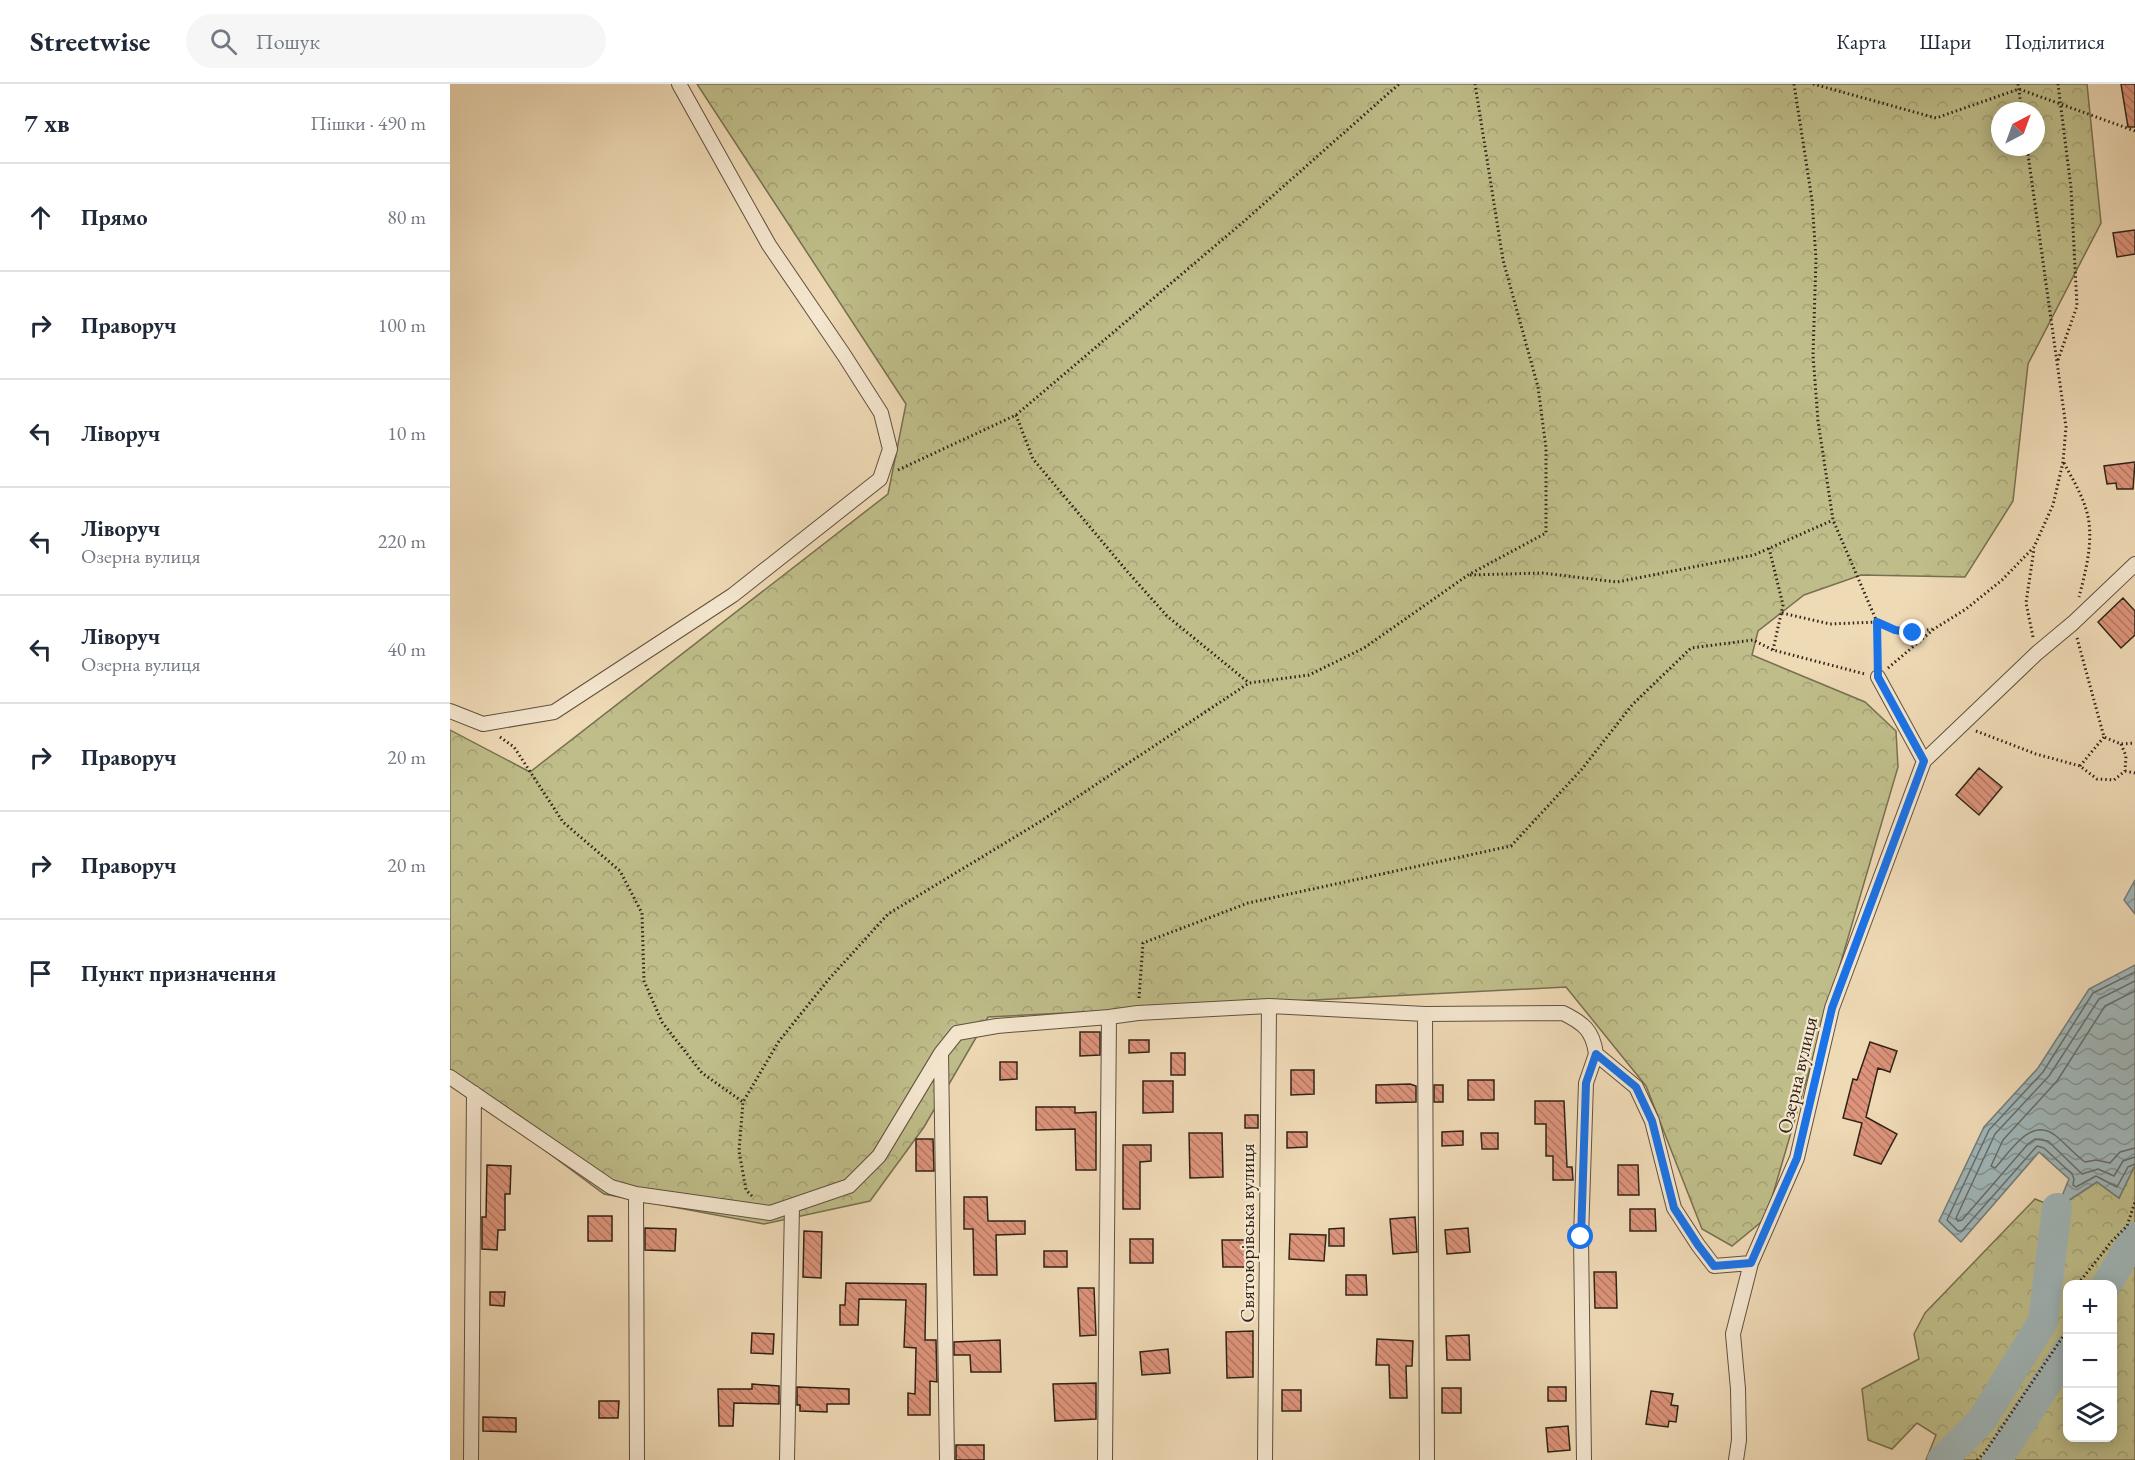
<!DOCTYPE html>
<html lang="uk">
<head>
<meta charset="utf-8">
<style>
  body { margin:0; font-family:"EB Garamond",serif; background:#f6f6f7; color:#1f2937 }
  .controls { position:absolute; right:18px; bottom:18px; display:grid; overflow:hidden; border-radius:12px; box-shadow:0 3px 15px #0003 }
  .controls button { width:54px; height:54px; display:grid; place-items:center; padding:0; border:0; border-bottom:2px solid #e0e1e3; background:#fff; color:#1f2937; font:30px sans-serif }
  .compass { position:absolute; left:1541px; top:18px; width:54px; height:54px; border-radius:50%; background:#fff; box-shadow:0 3px 15px #0003; rotate:41deg }
  .stop { position:absolute; width:18px; height:18px; margin:-14px; border:4px solid #1a73e8; border-radius:50%; background:#fff }
  .stop.end { background:#1a73e8; border-color:#fff; box-shadow:0 2px 6px #0008 }
  .list { margin:0; padding:0; list-style:none }
  h2 { display:flex; justify-content:space-between; align-items:center; height:78px; margin:0; padding:0 24px; font-size:26px }
  h2 small { font-size:20px; font-weight:400; color:#747a83 }
  .list li { display:grid; grid-template-columns:39px 1fr auto; gap:18px; align-items:center; box-sizing:border-box; height:108px; padding:0 24px; border-top:2px solid #e0e1e3 }
  .list b { display:block; font-size:22px; white-space:nowrap }
  .list p { margin:0; font-size:20px; white-space:nowrap; color:#747a83 }
  .list em { font-size:20px; font-style:normal; color:#747a83 }
  .icon { flex:none; width:33px; height:33px; fill:none; stroke:currentColor; stroke-width:2; stroke-linecap:round; stroke-linejoin:round }
  .map { position:relative; flex:none; width:1685px; height:1376px; overflow:hidden }
  header { display:flex; align-items:center; gap:36px; box-sizing:border-box; height:84px; padding:0 30px; background:#fff; border-bottom:2px solid #e0e1e3 }
  header strong { font-size:28px }
  nav { display:flex; gap:33px; margin-inline-start:auto; font-size:21px }
  .search { width:420px; height:54px; background:#f6f6f7; display:flex; align-items:center; gap:15px; box-sizing:border-box; padding:0 21px; border-radius:33px; color:#747a83; font-size:22px }
  main { display:flex }
  aside { flex:1; background:#fff }
  .map>svg:first-child { display:block }
  .forest { fill:url(#forest-crowns); stroke:#787050; stroke-width:1.5; fill-rule:evenodd }
  .water { fill:url(#water-waves); stroke:#737c79; stroke-width:1.5 }
  .lines { fill:none; stroke-linecap:round; stroke-linejoin:round }
  .shore { stroke:#686d68; stroke-width:1.5 }
  .river { stroke:#a0b7ba; stroke-width:30 }
  .building { fill:url(#building-back-hatch); stroke:#302317; stroke-width:1.5 }
  .street-casing { stroke:#60513f; stroke-width:16 }
  .path { stroke:#302317; stroke-width:3; stroke-dasharray:1.5 3; stroke-linecap:butt }
  .street { stroke:#f5e7d0; stroke-width:14 }
  .route { stroke:#1a73e8; stroke-width:8 }
  .labels { text-anchor:middle; dominant-baseline:central; stroke-width:4.5; stroke-linejoin:round; paint-order:stroke }
  .street-label { font-size:20px; fill:#302317; stroke:#f5e7d0 }
</style>
</head>
<body>
<header>
<strong>Streetwise</strong>
<div class="search"><svg class="icon" aria-label="search" viewBox="0 0 24 24"><circle cx="10" cy="10" r="6"/><path d="M15 15l6 6"/></svg>Пошук</div>
<nav><a>Карта</a><a>Шари</a><a>Поділитися</a></nav>
</header>
<main>
<aside>
<h2>7 хв<small>Пішки · 490 m</small></h2>
<ul class="list">
<li><svg class="icon" aria-label="ahead" viewBox="0 0 24 24"><path d="M12 20V5M6 11l6-6 6 6"/></svg><div><b>Прямо</b></div><em>80 m</em></li>
<li><svg class="icon" aria-label="right" viewBox="0 0 24 24"><path d="M7 20v-9h11M14 6l5 5-5 5"/></svg><div><b>Праворуч</b></div><em>100 m</em></li>
<li><svg class="icon" aria-label="left" viewBox="0 0 24 24"><path d="M17 20v-9H6M10 6l-5 5 5 5"/></svg><div><b>Ліворуч</b></div><em>10 m</em></li>
<li><svg class="icon" aria-label="left" viewBox="0 0 24 24"><path d="M17 20v-9H6M10 6l-5 5 5 5"/></svg><div><b>Ліворуч</b><p>Озерна вулиця</p></div><em>220 m</em></li>
<li><svg class="icon" aria-label="left" viewBox="0 0 24 24"><path d="M17 20v-9H6M10 6l-5 5 5 5"/></svg><div><b>Ліворуч</b><p>Озерна вулиця</p></div><em>40 m</em></li>
<li><svg class="icon" aria-label="right" viewBox="0 0 24 24"><path d="M7 20v-9h11M14 6l5 5-5 5"/></svg><div><b>Праворуч</b></div><em>20 m</em></li>
<li><svg class="icon" aria-label="right" viewBox="0 0 24 24"><path d="M7 20v-9h11M14 6l5 5-5 5"/></svg><div><b>Праворуч</b></div><em>20 m</em></li>
<li><svg class="icon" aria-label="arrive" viewBox="0 0 24 24"><path d="M6 21V4h12l-3 4 3 4H6"/></svg><div><b>Пункт призначення</b></div></li>
</ul>
</aside>
<div class="map">
<svg width="1685" height="1376" viewBox="0 0 1685 1376">
  <defs>
    <pattern id="forest-crowns" width="20" height="18" patternUnits="userSpaceOnUse" patternTransform="scale(1.5)"><rect width="20" height="18" fill="#bfbe8a"/><path d="M2 6a3 3 0 1 1 6 0M12 15a3 3 0 1 1 6 0" fill="none" stroke="#a4a376"/></pattern>
    <pattern id="water-waves" width="16" height="10" patternUnits="userSpaceOnUse" patternTransform="scale(1.5)"><rect width="16" height="10" fill="#a0b7ba"/><path d="M0 5q4-4 8 0t8 0" fill="none" stroke="#839496"/></pattern>
    <pattern id="building-back-hatch" width="6" height="6" patternUnits="userSpaceOnUse" patternTransform="scale(1.5)"><rect width="6" height="6" fill="#dd947b"/><path d="M-1 5l2 2M0 0l6 6M5-1l2 2" fill="none" stroke="#b47864"/></pattern>
  </defs>
  <rect width="100%" height="100%" fill="#efdab6"/>
  <filter id="stains"><feTurbulence type="fractalNoise" baseFrequency=".00333" numOctaves="4"/><feColorMatrix values="0 0 0 0 .2 0 0 0 0 .09 0 0 0 0 .02 0 0 0 .5 -.17"/></filter>
  <radialGradient id="worn" r=".72"><stop offset=".6" stop-color="#630" stop-opacity="0"/><stop offset="1" stop-color="#630" stop-opacity=".3"/></radialGradient>
  <path class="forest" d="M247,0H1637L1651,139L1578,280L1563,417L1515,493L1411,491L1354,511L1308,547L1302,571L1415,618L1446,647L1448,683L1316,1134L1282,1162L1252,1145L1196,1002L1116,903L538,933L474,1043L420,1117L314,1140L154,1110L0,996V646L80,688L438,410L456,320ZM1550,27H1586V63H1550Z
    M1685,1081V1376H1476L1486,1351L1467,1339L1442,1365L1418,1356L1412,1305L1469,1275L1464,1250L1475,1229L1585,1115L1607,1124L1647,1098L1669,1114ZM1618,1200H1662V1354H1618Z"/>
  <path class="water" d="M1685,796V830L1674,816Z
    M1685,881V1081L1669,1114L1647,1098L1607,1124L1619,1095L1589,1068L1511,1158L1489,1137L1534,1043L1588,984L1639,905Z"/>
  <g class="lines">
    <path class="shore" d="M1685,888L1643,909L1593,988L1539,1046L1497,1136L1508,1147H1512L1587,1062L1594,1064L1622,1090L1624,1095L1623,1101L1626,1103L1646,1092L1667,1103L1678,1083L1685,1080
      M1685,897L1649,915L1599,992L1545,1050L1506,1134L1508,1137L1512,1136L1578,1060L1585,1055L1598,1057L1632,1090L1648,1085L1664,1092L1673,1077L1685,1073
      M1685,907L1655,922L1607,997L1553,1056L1541,1082L1545,1084C1560,1068 1581,1031 1606,1052C1616,1060 1624,1070 1635,1078L1646,1076L1660,1079L1670,1068L1685,1064"/>
    <path class="river" d="M1657,1200L1685,1153
      M1492,1376L1532,1336L1593,1237L1607,1124
      M1547,1376L1618,1266"/>
  </g>
  <path class="building" d="M1671,0H1685V43H1678Z
    M1685,146V170L1667,173L1663,149Z
    M1685,378L1683,405H1667L1666,399L1657,400L1654,382Z
    M1673,514L1685,527V551L1671,564L1648,538Z
    M1529,684L1552,703L1529,731L1506,711Z
    M630,948H650V971L630,972Z
    M679,956H699V968L679,969Z
    M1420,958L1447,967L1440,988L1428,984L1416,1033L1447,1050L1431,1080L1404,1071L1412,1039L1393,1034L1403,995L1407,996Z
    M721,969H735V991H721Z
    M550,978H567V995L550,996Z
    M841,986H864V1010L841,1011Z
    M1018,996H1044V1016H1018Z
    M693,997H723V1028L693,1029Z
    M960,1000L966,1002V1018L926,1019V1001Z
    M984,1001H993V1018H984Z
    M1085,1017H1114L1117,1083H1122L1123,1096H1103V1072H1096V1040H1085Z
    M586,1023H625V1029L646,1028V1086H626L625,1045L586,1046Z
    M795,1031H808V1044H795Z
    M1013,1047V1061L992,1062V1048Z
    M837,1048H857V1063L837,1064Z
    M739,1049H772L773,1093L740,1094Z
    M1031,1049H1048V1065H1032Z
    M466,1055H483L484,1087H466Z
    M673,1061H701V1077L690,1078V1125H673Z
    M37,1081L61,1082L60,1110H55V1146H48L47,1166L32,1165V1133H36Z
    M1168,1081H1188L1189,1111H1168Z
    M514,1113H537L538,1137H575V1150L546,1151L547,1191H524L523,1145H514Z
    M1180,1125H1205L1206,1147H1180Z
    M138,1132H162V1157H138Z
    M965,1133L967,1168L943,1170L940,1135Z
    M195,1144L226,1145L225,1167L195,1166Z
    M894,1144V1162H879V1145Z
    M1018,1144L1020,1168L997,1170L995,1146Z
    M354,1147L372,1148L371,1194L353,1193Z
    M840,1150L876,1151L874,1177L839,1175Z
    M680,1155H703V1179H680Z
    M772,1156H797L798,1183H773Z
    M594,1167H617V1183H594Z
    M1144,1188H1166L1167,1224H1145Z
    M896,1191H916L917,1211H896Z
    M396,1199L476,1200L475,1256H486L487,1298L480,1297V1331H458V1309L465,1310L466,1264L454,1263L456,1216L409,1215L408,1241H390V1221H395Z
    M628,1204H644L646,1251L630,1252Z
    M40,1208H55L54,1222L40,1221Z
    M803,1247V1293L777,1294L776,1248Z
    M302,1249L324,1250L323,1270L301,1269Z
    M1019,1251L1020,1276H997L996,1252Z
    M927,1255L963,1257L962,1282H956L957,1314H940L939,1281H926Z
    M550,1256L551,1288H521L520,1271H504V1258Z
    M718,1265L720,1289L692,1291L690,1268Z
    M646,1299V1335L605,1337L603,1300Z
    M302,1300L329,1302V1320L284,1319L283,1342H269L268,1305H302Z
    M347,1303L399,1305V1320H377V1328L350,1327V1321H347Z
    M1098,1303H1116V1317H1098Z
    M992,1304H1011V1329H992Z
    M832,1306H851V1327H832Z
    M1201,1307L1223,1310L1221,1321L1228,1322L1226,1338L1219,1337L1218,1343L1196,1340Z
    M149,1317H169L168,1334H149Z
    M33,1333L66,1334V1348L33,1347Z
    M1118,1342L1120,1366L1098,1368L1096,1344Z
    M506,1361H534V1376H506Z"/>
  <g class="lines">
    <g class="street-casing">
      <path id="street" d="M0,627L33,640L104,628L283,511L430,395L440,365L431,329L394,271L319,161L229,0
        M1474,677L1587,569L1623,539L1685,480
        M975,930L977,1376
        M0,993L161,1103L186,1110L320,1129L399,1102L429,1072L491,969
        M186,1110L187,1376
        M21,1376L24,1009
        M337,1376L342,1123
        M497,1376L491,969L507,949L547,942L659,933
        M655,1376L659,933L688,929L819,922L975,930L1113,929C1133,939 1143,946 1146,970L1186,1003L1202,1037L1224,1124L1248,1161L1264,1182L1301,1179
        M815,1376L819,922
        M1134,1376L1131,1153L1136,999L1146,970
        M1286,1376L1289,1356L1288,1305L1283,1250L1301,1179L1347,1074L1382,924L1474,677L1428,593"/>
    </g>
    <path class="path" d="M1344,0L1362,116L1366,175L1363,271L1368,337L1383,436L1427,538L1428,580
      M1363,0L1486,34L1569,5L1685,47
      M1568,0L1572,27
      M1608,276L1627,222L1621,104L1608,0
      M566,331L583,375L676,486L717,532L799,599
      M1614,379C1622,394 1631,409 1636,425C1645,453 1636,486 1629,513
      M448,386L566,331L792,139L949,0
      M1319,464L1333,521L1323,566
      M1020,491L1092,489L1167,498L1304,471L1383,436
      M1332,529L1380,540L1427,538L1445,546L1463,549L1482,545
      M1583,553L1576,519L1584,465
      M1627,554L1654,653L1671,660L1685,659
      M1438,584L1484,545L1516,525L1552,496L1584,463L1603,421L1613,378L1616,343L1577,63
      M1526,647L1586,670L1630,682L1647,695L1664,696L1675,687L1676,672L1671,660
      M50,653L64,663L113,738L170,787L192,829L194,897L212,938L252,989L293,1018
      M1630,682L1654,653
      M1675,687L1685,689
      M689,914L693,859L798,819L1061,762L1132,685L1182,621L1241,564L1303,556L1323,566L1415,590
      M302,1112L296,1106L289,1067L293,1018L329,957L379,895L438,830L588,739L799,599L859,591L914,564L1018,491L1096,449V364L1088,303L1053,176L1025,0
      M1628,1200L1662,1157L1677,1142L1685,1118
      M1527,1376L1535,1368L1614,1251L1618,1240"/>
    <use href="#street" class="street"/>
  </g>
  <g class="lines">
    <path class="route" d="M1131,1153L1136,999L1146,970L1186,1003L1202,1037L1224,1124L1248,1161L1264,1182L1301,1179L1347,1074L1382,924L1474,677L1428,593L1427,538L1445,546L1463,549"/>
  </g>
  <g class="labels">
    <g class="street-label">
      <text transform="translate(1347 991) rotate(-77)">Озерна вулиця</text>
      <text transform="translate(797 1149) rotate(-90)">Святоюрівська вулиця</text>
    </g>
  </g>
  <rect width="100%" height="100%" filter="url(#stains)"/>
  <rect width="100%" height="100%" fill="url(#worn)"/>
</svg>
<div class="controls">
<button>+</button>
<button>−</button>
<button><svg class="icon" aria-label="layers" viewBox="0 0 24 24"><path d="M12 4l9 5-9 5-9-5zM3 14l9 5 9-5"/></svg></button>
</div>
<svg class="compass" viewBox="-18 -18 36 36"><path d="M0-13l5 13h-10z" fill="#e53935"/><path d="M0 13l5-13h-10z" fill="#747a83"/></svg>
<div class="stop" style="left:1131px;top:1153px"></div>
<div class="stop end" style="left:1463px;top:549px"></div>
</div>
</main>
</body>
</html>
